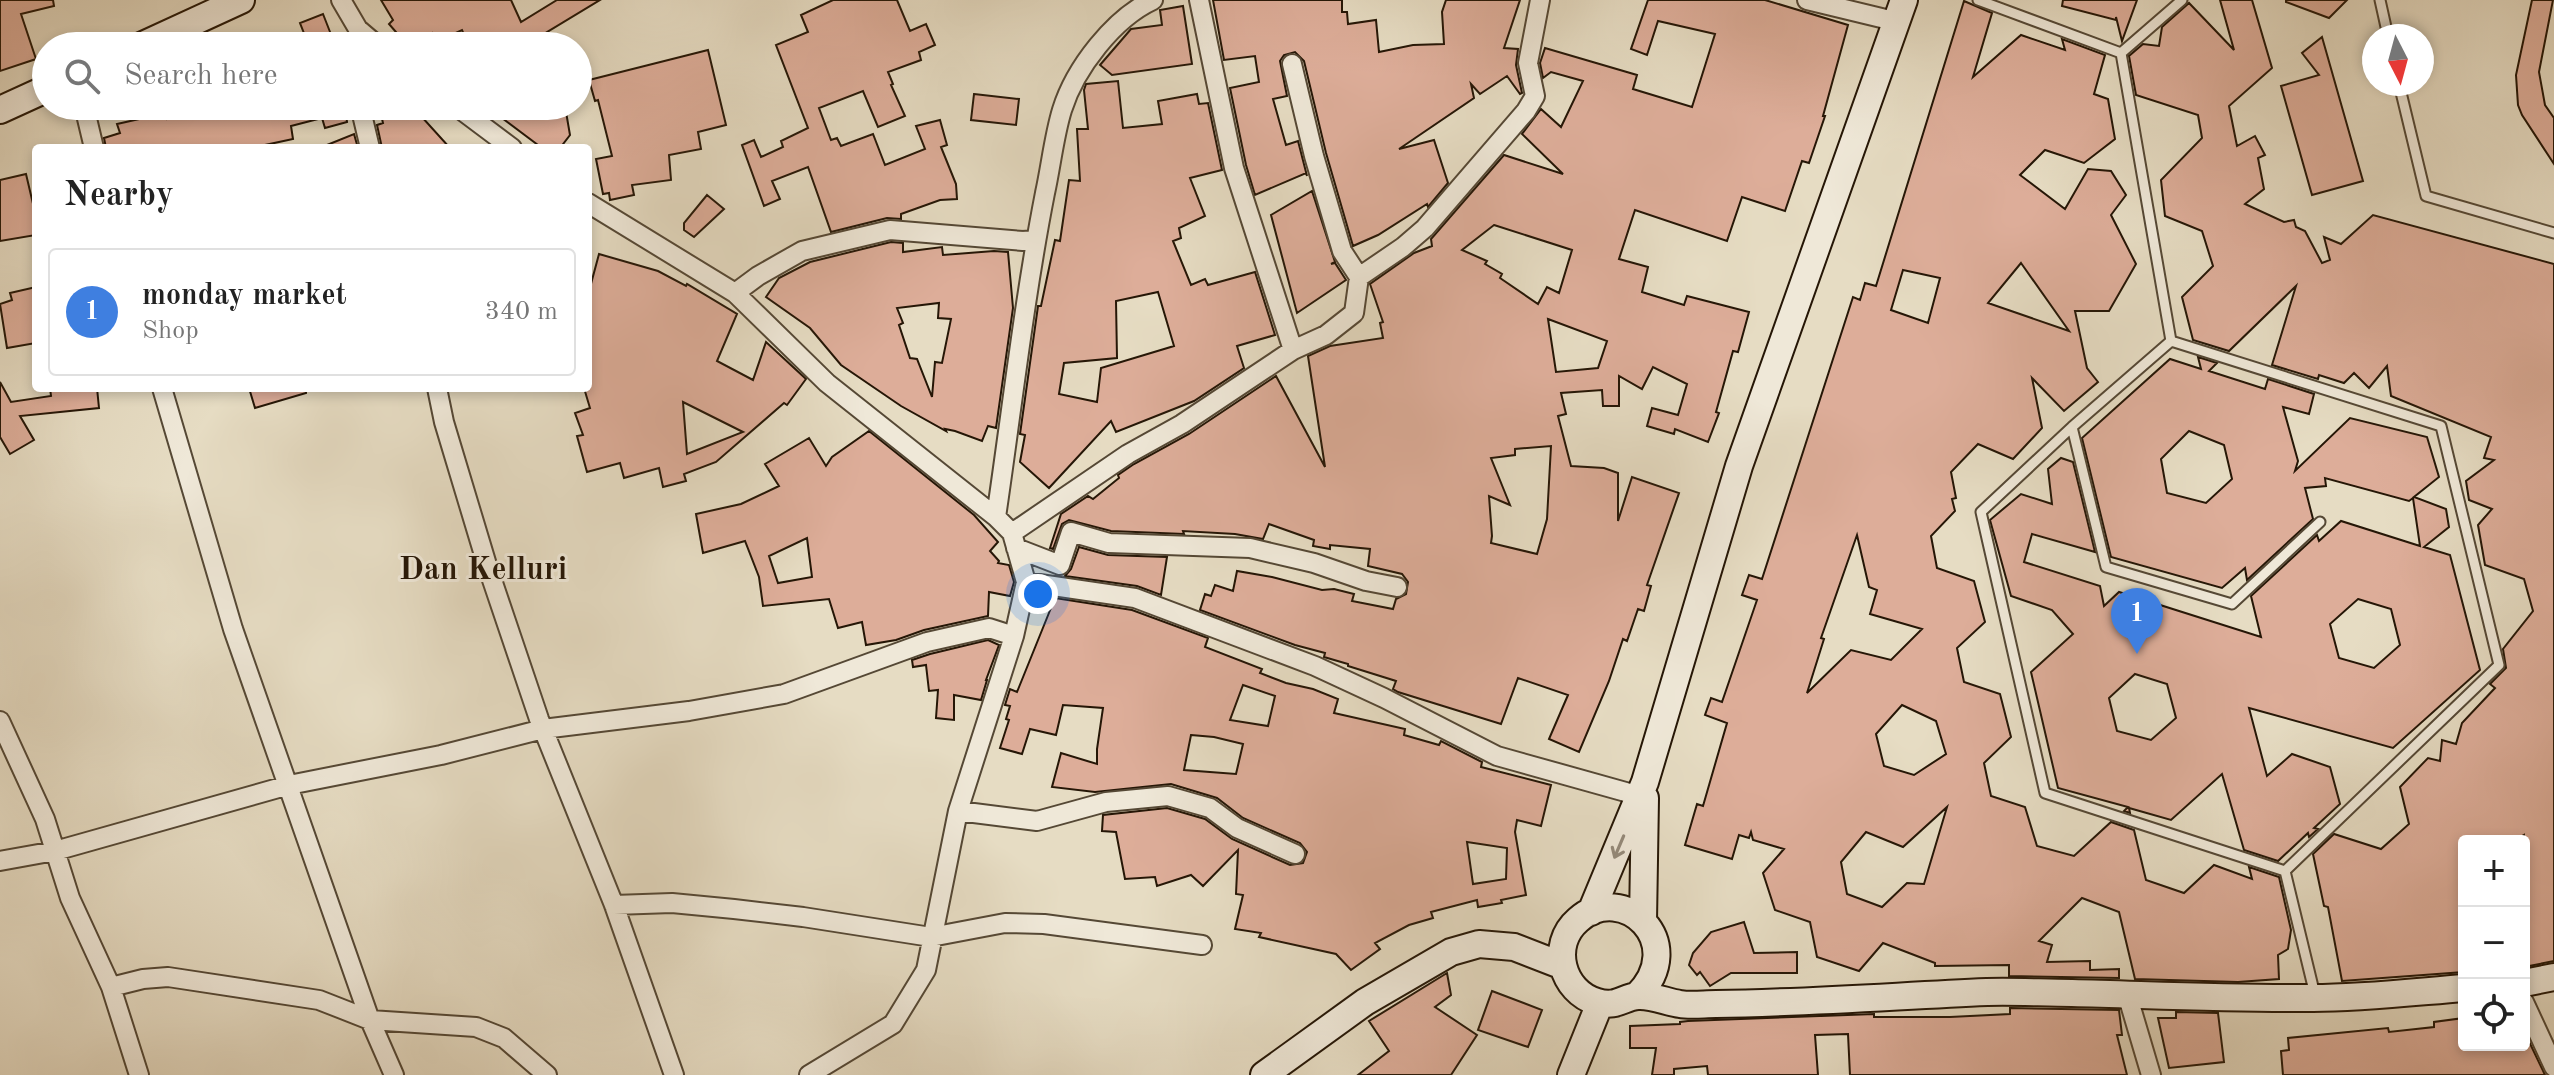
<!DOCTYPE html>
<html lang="en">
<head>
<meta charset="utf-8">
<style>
  body { margin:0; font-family:"Old Standard TT",serif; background:#f6f6f6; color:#222 }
  .controls { position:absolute; right:24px; bottom:24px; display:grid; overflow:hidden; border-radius:8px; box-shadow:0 4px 12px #0003 }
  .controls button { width:72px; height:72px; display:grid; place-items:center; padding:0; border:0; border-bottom:2px solid #e0e0e0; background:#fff; color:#222; font:40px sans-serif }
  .compass { position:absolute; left:2362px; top:24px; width:72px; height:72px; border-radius:50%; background:#fff; box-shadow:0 4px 12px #0003; rotate:174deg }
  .you { position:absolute; left:1038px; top:594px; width:28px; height:28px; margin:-20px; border:6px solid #fff; border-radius:50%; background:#1a73e8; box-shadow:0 0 0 12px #1a73e833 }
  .badge { display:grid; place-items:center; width:52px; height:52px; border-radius:50%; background:#b45309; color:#fff; font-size:26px; font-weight:700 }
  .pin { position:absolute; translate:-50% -66px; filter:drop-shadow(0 2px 4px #0008) }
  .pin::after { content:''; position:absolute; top:42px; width:28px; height:24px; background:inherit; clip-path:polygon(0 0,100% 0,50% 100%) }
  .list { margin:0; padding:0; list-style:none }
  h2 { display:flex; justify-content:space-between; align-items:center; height:104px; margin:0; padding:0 32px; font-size:34px }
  h2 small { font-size:26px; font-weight:400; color:#767676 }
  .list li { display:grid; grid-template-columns:52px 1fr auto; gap:24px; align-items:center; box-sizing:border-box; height:128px; margin:0 16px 16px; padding:0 16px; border:2px solid #e0e0e0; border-radius:8px }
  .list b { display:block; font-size:30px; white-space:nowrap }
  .list p { margin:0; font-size:26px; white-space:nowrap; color:#767676 }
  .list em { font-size:26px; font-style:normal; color:#767676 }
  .icon { flex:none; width:44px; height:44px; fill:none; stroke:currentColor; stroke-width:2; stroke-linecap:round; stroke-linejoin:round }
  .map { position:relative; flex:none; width:2554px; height:1075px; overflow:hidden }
  .search { position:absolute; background:#fff; box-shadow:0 4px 12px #0003; left:32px; top:32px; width:560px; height:88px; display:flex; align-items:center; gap:20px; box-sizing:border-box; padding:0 28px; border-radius:44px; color:#767676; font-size:30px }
  .panel { position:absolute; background:#fff; box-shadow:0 4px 12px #0003; left:32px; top:144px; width:560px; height:248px; border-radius:8px }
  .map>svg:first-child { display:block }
  .building { fill:#ddad99; stroke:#251606; stroke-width:2; fill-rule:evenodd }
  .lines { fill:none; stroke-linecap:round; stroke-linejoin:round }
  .lane-casing { stroke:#554835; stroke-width:13 }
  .street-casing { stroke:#554835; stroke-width:22 }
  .secondary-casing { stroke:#251606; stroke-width:30 }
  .lane { stroke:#efe8d8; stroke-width:9 }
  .street { stroke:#efe8d8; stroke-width:18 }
  .secondary { stroke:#efe8d8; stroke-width:26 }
  .oneway { stroke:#948a7a }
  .labels { text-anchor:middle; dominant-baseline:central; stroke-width:6; stroke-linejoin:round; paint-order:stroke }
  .district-label { font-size:32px; font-weight:bold; fill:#251606; stroke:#efe8d8 }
</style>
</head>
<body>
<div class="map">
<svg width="2554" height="1075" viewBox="0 0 2554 1075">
  <rect width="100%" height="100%" fill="#e6dcc3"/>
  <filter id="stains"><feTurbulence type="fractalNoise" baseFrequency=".0025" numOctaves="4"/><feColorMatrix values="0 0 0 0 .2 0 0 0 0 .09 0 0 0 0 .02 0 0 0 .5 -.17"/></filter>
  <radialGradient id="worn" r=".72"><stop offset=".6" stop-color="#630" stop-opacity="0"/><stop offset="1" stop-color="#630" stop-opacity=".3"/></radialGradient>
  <path class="building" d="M0,0H53L54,6L21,14L36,59L0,71Z
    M381,0H511L521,22L557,0H600L544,34L550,46H508L504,36L482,46H469L462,30L436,42L432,33L416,46H408L389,24L393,20Z
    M833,0H897L910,31L926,24L935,45L919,52L921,60L888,72L893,84L891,85L905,116L878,127L863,91L819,108L831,140L837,138L841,146L873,134L885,165L925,149L916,126L940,120L947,145L941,147L956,184L957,199L940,200L901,214V219L887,218L831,232L808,167L772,181L780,199L764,206L742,145L754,140L761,157L783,147L781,141L808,128L776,45L808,32L801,15Z
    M1213,0H1342V12H1347L1348,24L1376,20L1379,52L1413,45L1444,44L1442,12L1446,0H1520L1504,48L1518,49L1516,65L1522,93L1520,94L1507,76L1480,94L1471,84L1474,98L1399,149L1434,140L1448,183L1428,207L1427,204L1378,235L1353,246L1326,153L1304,61L1295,52L1284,55L1280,61L1287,96L1273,99L1286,145L1298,141L1307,176L1306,173L1255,195L1246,165L1230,88L1259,82L1255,56L1224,60Z
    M1648,0H1765L1848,25L1823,116H1825L1809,163L1802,161L1785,211L1742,197L1727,241L1635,210L1619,259L1648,267L1642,292L1684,305L1687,296L1749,312L1738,352L1733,351L1716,412L1719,413L1708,442L1675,429L1674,434L1647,426L1652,408L1678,415L1687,384L1653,367L1642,389L1619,376V406H1603L1602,390L1561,393L1566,414L1558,416L1571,466L1604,468L1618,473V521L1632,477L1679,493L1647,585L1651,586L1644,611L1638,609L1627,641L1623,639L1609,681L1579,752L1549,739L1568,695L1518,678L1501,724L1398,692L1393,689L1396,681L1348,666V664L1324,657L1325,653L1295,645L1200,610L1205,594L1211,596L1215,585L1233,591L1237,571L1272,577L1322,590L1334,589L1354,594L1352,601L1393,609L1396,599L1406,594L1408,582L1402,574L1368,566L1370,549L1330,545V549L1313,546L1314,540L1269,524L1263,539L1235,534L1183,531L1184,534L1111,531L1069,520L1062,524L1053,549L1050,548L1061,514L1088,496L1093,499L1119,478L1118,475L1134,464L1189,434L1276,376L1325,467L1308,356L1330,346L1383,338L1380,323L1383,322L1370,284L1414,253L1432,246L1431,239L1504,155L1563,174L1522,134L1541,109L1561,127L1583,81L1551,72L1543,78L1540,63L1545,48L1637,75L1633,89L1692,107L1715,34L1658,21L1647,55L1631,49ZM1494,225L1572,250L1559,293L1547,287L1538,304L1500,278L1502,274L1485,264L1487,261L1462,250ZM1548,319L1607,341L1598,368L1556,372ZM1551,446L1547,519L1537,554L1491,543L1492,536L1489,496L1510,505L1491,458L1515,455V449Z
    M2063,0H2137L2122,41L2116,17V20L2062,6Z
    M2220,0H2252L2272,68L2229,106L2237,146L2255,136L2265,155L2258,158L2264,189L2245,204L2284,222L2294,220L2296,227L2305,231L2322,263L2330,260L2324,237L2341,244L2373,215L2554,264V961L2524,967V835L2513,841H2464V972L2342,981L2328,907L2324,906L2313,854L2334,834L2381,849L2409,824L2400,787L2428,758L2440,761L2442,740L2456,744L2462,723L2495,688L2490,684L2506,668L2503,649L2533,611L2524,579L2485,565L2478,525L2492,509L2469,500L2466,481L2494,460L2484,458L2491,437L2391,396L2387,366L2369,388L2354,373L2344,383L2319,375L2318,379L2272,365L2296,286L2229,351L2193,340L2182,297L2213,266L2202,231L2165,216L2161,180L2202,138L2198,115L2136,95L2129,56L2143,44L2159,46L2162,27L2189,3L2234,50Z
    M2286,0H2347L2329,18L2286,2Z
    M2532,0H2553L2539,72L2545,105L2554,118V164L2522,115L2518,105L2516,75Z
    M1964,1L1992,13L1973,77L2021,35L2065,50L2062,39L2105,55L2094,94L2108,99L2115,139L2084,163L2045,150L2020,175L2065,209L2088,169L2111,171L2126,195L2111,215L2136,264L2109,311H2075L2087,368L2098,382L2064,411L2032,378L2042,428L2013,459L1978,444L1951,472L1956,498L1952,499L1955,511L1931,536L1937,568L1974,581L1985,622L1957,648L1964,682L2000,694L2011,737L1984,763L1991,796L2025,807L2037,846L2074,856L2111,822L2134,830L2146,880L2184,893L2214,865L2252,879L2249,867L2279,877L2291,930L2288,949L2278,955L2279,979L2238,982L2135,979L2119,912L2082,898L2039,941L2052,945L2047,962L2090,961V970L2119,969V978L2009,976V965L1935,966V963L1883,943L1859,971L1817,957L1810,922L1775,910L1763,873L1784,849L1753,840L1751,832L1749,838L1739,835L1732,859L1685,845L1697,804L1703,806L1727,723L1705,715L1711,698L1722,702L1757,600L1742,595L1749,575L1762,579L1853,297L1860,300L1865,283L1876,286ZM2021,263L2069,331L1988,303ZM1903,270L1940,278L1928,323L1891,310ZM1857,535L1869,587L1877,590L1870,614L1922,629L1891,660L1851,650L1807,693L1824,639L1821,638ZM1902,705L1936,721L1946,754L1914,775L1884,766L1876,734ZM1947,807L1924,884L1907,883L1882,907L1847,894L1841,862L1866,832L1903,847Z
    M1183,6L1192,64L1112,75L1100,65L1131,29L1162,25L1160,10Z
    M323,14L332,37L329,39L332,46H309L300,23Z
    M2322,37L2363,181L2312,195L2281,86L2319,75L2302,53Z
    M708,50L726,125L698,132L701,149L669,155L671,180L632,185L634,195L610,200L609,193L603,194L596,159L612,156L598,100L595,101L589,80Z
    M1118,81L1123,128L1162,124L1158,101L1197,94L1199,104L1208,103L1222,170L1190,178L1205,216L1179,228L1181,238L1173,241L1191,285L1205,279L1208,285L1255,272L1275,335L1237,346L1244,368L1194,401L1116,432L1111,421L1049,488L1020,462L1025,435L1020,434L1038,306H1041L1055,240L1060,241L1069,180L1080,181L1077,129H1088L1084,90L1086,84ZM1158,292L1174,346L1101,368L1097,402L1059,394L1064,363L1117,358L1116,301Z
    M974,94L1019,99L1016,125L971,120Z
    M200,106H345L347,122L325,128L322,118L291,126L293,139L251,148H106L104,138L120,133L117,124L166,113L167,119L201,110Z
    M379,106H412L450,148H382L377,125L383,123Z
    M486,106H565L570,135L560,148H542Z
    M354,134L358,148H322V147Z
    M26,174L34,208H36V235L0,241V180Z
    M1312,191L1335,262L1331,264L1335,263L1346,280L1297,313L1271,215Z
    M707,195L724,209L694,237L684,230V223Z
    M891,242L903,243V252L942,247L943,255L994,251L1008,252L1013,308L996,428L988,426L982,441L955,431L945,429L946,431L901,406L841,365L810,328L766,297L779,278L810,262ZM939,303L938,318L951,319L942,363L935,362L932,397L917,359L910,358L899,325L903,323L897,308Z
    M599,254L658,271L686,286L687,284L737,314L717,361L753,380L766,342L806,379L787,405L784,403L716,462L684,474L686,481L663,487L659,468L624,478L620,463L587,472L577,436L583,435L575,413L590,408L584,388H588V295ZM683,402L743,432L687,454Z
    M36,287V343L7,348L0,304L12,300L10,293Z
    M2198,357L2217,363L2209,371L2265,389L2268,379L2314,394L2309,414L2283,407L2298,461L2295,471L2350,418L2427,437L2439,477L2414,497L2446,509L2449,527L2424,547L2450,555L2480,670L2393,748L2249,708L2267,776L2292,754L2330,767L2340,804L2314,828L2318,829L2309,837L2308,833L2278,861L2244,850L2222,774L2171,820L2129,808L2130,813L2124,811L2128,807L2058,788L2031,672L2073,634L2052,610L2011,596L1990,520L2021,494L2052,504L2048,469L2061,458L2073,462L2095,552L2032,534L2024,562L2100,586L2104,606L2119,592L2261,637L2251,596L2317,535L2319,541L2341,521L2420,546L2413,498L2409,501L2325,478L2326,486L2305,488L2313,519L2247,580L2245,568L2222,588L2111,557L2082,438L2170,359L2201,369ZM2189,431L2224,445L2232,479L2206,503L2167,493L2161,459ZM2358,599L2391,609L2400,645L2374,668L2339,658L2330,624ZM2135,674L2167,684L2176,718L2151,740L2117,731L2109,698Z
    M0,382L11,402L51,396L50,388H97L99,408L20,416L34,440L10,454L0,437Z
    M249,388H306V393L255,408Z
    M869,431L974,515L998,542L990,551L999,561L998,563L1009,565L1014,582L1010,596L989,592L988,616L924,630L896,640L866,645L862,622L838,628L829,599L763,606L759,577L745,541L703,553L696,514L741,504L779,486L765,464L809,438L826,466L832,457ZM807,538L812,577L778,583L769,556Z
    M1079,547L1108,555L1167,557L1161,595L1137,586L1065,576L1071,569Z
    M1055,598L1132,610L1208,638L1205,647L1262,669L1260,673L1286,683L1313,689L1338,699L1334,713L1405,729L1404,735L1439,745L1441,741L1482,762L1481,767L1551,785L1541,826L1517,820L1515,832L1526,895L1501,900L1502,903L1478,907L1477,900L1431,912L1433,918L1409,925L1375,943L1380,949L1351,970L1336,954L1259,937L1261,933L1235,929L1243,895L1236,894L1238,850L1203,886L1191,875L1157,886L1155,877L1125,879L1116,832L1102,831L1103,815L1167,808L1205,819L1232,839L1290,865L1303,863L1307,852L1300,843L1243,818L1217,798L1171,784L1095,792L1052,787L1061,753L1097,764V749L1103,708L1063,705L1056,735L1030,729L1022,754L1000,748L1009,720L1006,719L1010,706L1005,705L1010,689L1017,692ZM1243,685L1275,696L1268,726L1230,720ZM1191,735L1214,737L1243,744L1236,774L1184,770ZM1467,842L1507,848L1506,879L1473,884Z
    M988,640L999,645L986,680H987L981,700L954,695V720L936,718L938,690L929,691L926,665L913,667L912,660L930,654Z
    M1744,922L1754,953L1797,952V973H1731L1710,986L1700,972L1697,975L1689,965L1693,953L1711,932Z
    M1447,973L1451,995L1435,1007L1477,1035L1451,1075H1358L1389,1051L1369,1021Z
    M1492,991L1542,1010L1528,1047L1478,1030Z
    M2010,1008L2119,1010L2122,1035H2117L2127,1075H1850L1848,1034L1815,1035L1818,1075H1708L1707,1066L1674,1069V1075H1652L1656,1048H1630V1026L1680,1024V1022L1688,1021L1874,1014V1017H1950L2010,1014Z
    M2176,1012L2218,1013L2224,1062L2169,1068L2158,1018H2176Z
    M2464,1018V1045H2524V1031L2545,1075H2283L2281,1051L2289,1050L2288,1038L2388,1028L2389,1032L2434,1027V1022Z"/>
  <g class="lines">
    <g class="lane-casing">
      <path id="lane" d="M1978,0L2121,53
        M2182,0L2121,53L2171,341L2072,427L2106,567L2232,604L2320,522
        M2380,0L2388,36
        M2399,84L2426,196L2554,233
        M2171,341L2441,426L2499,665L2285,871
        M2072,427L1981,512L2045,793L2285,871L2315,995"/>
    </g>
    <g class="street-casing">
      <path id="street" d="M341,0L358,29L378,46
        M1199,0L1234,168L1293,350
        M1807,0L1898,22
        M84,106L94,148
        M360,106L370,148
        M456,106L512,148
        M588,203L735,293L827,383L996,517L1012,533L1026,582L1014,636L958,811L926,970L893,1024L809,1075
        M1359,277L1403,247L1425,228L1526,111L1535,96L1528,63L1540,0
        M735,293L758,276L802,251L890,230L1023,241L1036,240
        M162,388L233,629L370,1020L394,1075
        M437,388L444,422L487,565L539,719L614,905L674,1075
        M996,517C1012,409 1024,300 1045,193C1051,166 1054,136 1062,110C1075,68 1114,18 1153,0
        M1012,533L1128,454L1182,424L1293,350L1326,335L1354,313L1359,277L1342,251L1314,156L1292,64
        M1016,548L1060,565L1071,532L1109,543L1250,548L1314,563L1366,581L1397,587
        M1026,582L1135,598L1315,666L1384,698L1497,756L1640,796
        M0,721L45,819L70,898L111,987L139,1075
        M958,811L1037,821L1106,802L1168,796L1210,808L1237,828L1295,854
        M0,861L55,851L289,785L441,755L543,729L689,711L784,694L927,642L989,628L1014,636
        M614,905L672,903L734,909L803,917L931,937L1005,923L1044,924L1202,945
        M111,987L143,979L168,977L319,1000L370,1020L476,1027L504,1038L547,1075
        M2127,994L2151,1075
        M2524,1002L2554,1067"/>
    </g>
    <g class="secondary-casing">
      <path id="secondary" d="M141,46L241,0
        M0,110L46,89
        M1591,912L1645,782L1739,466L1904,0
        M1643,921L1645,798
        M2524,983L2554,977
        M1637,996C1690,943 1623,880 1578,920C1549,945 1562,992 1597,1002C1617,1008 1623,997 1638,996C1651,995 1667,1002 1680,1004C1691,1006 1704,1004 1716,1004C1806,1003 1897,996 1987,992C2015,991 2044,993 2072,993C2152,995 2233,999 2313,998C2363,998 2414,992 2464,988
        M1264,1075L1365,1002L1451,952L1479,944L1514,947L1563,966
        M1571,1075L1600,1003"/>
    </g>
    <use href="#lane" class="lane"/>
    <use href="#street" class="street"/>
    <use href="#secondary" class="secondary"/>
  </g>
  <defs><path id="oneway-shaft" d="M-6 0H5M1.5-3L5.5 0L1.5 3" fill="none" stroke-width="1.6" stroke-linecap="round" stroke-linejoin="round" transform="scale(2)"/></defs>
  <use class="oneway" href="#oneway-shaft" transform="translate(1619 847) rotate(113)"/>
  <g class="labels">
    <g class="district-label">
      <text x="483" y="571">Dan Kelluri</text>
    </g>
  </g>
  <rect width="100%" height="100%" filter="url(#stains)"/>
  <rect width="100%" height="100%" fill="url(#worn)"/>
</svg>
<div class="controls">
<button>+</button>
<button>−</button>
<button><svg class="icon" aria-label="locate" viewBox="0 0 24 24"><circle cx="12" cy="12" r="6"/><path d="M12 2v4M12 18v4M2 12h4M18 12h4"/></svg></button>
</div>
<svg class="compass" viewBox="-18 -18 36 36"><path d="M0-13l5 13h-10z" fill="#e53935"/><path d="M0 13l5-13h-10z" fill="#767676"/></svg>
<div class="you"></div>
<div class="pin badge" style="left:2137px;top:654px;background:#3f7fe0">1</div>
<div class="search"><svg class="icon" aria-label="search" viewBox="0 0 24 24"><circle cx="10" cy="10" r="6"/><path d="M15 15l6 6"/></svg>Search here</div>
<section class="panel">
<h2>Nearby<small></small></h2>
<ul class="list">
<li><span class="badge" style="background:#3f7fe0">1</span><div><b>monday market</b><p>Shop</p></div><em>340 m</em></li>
</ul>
</section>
</div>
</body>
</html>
